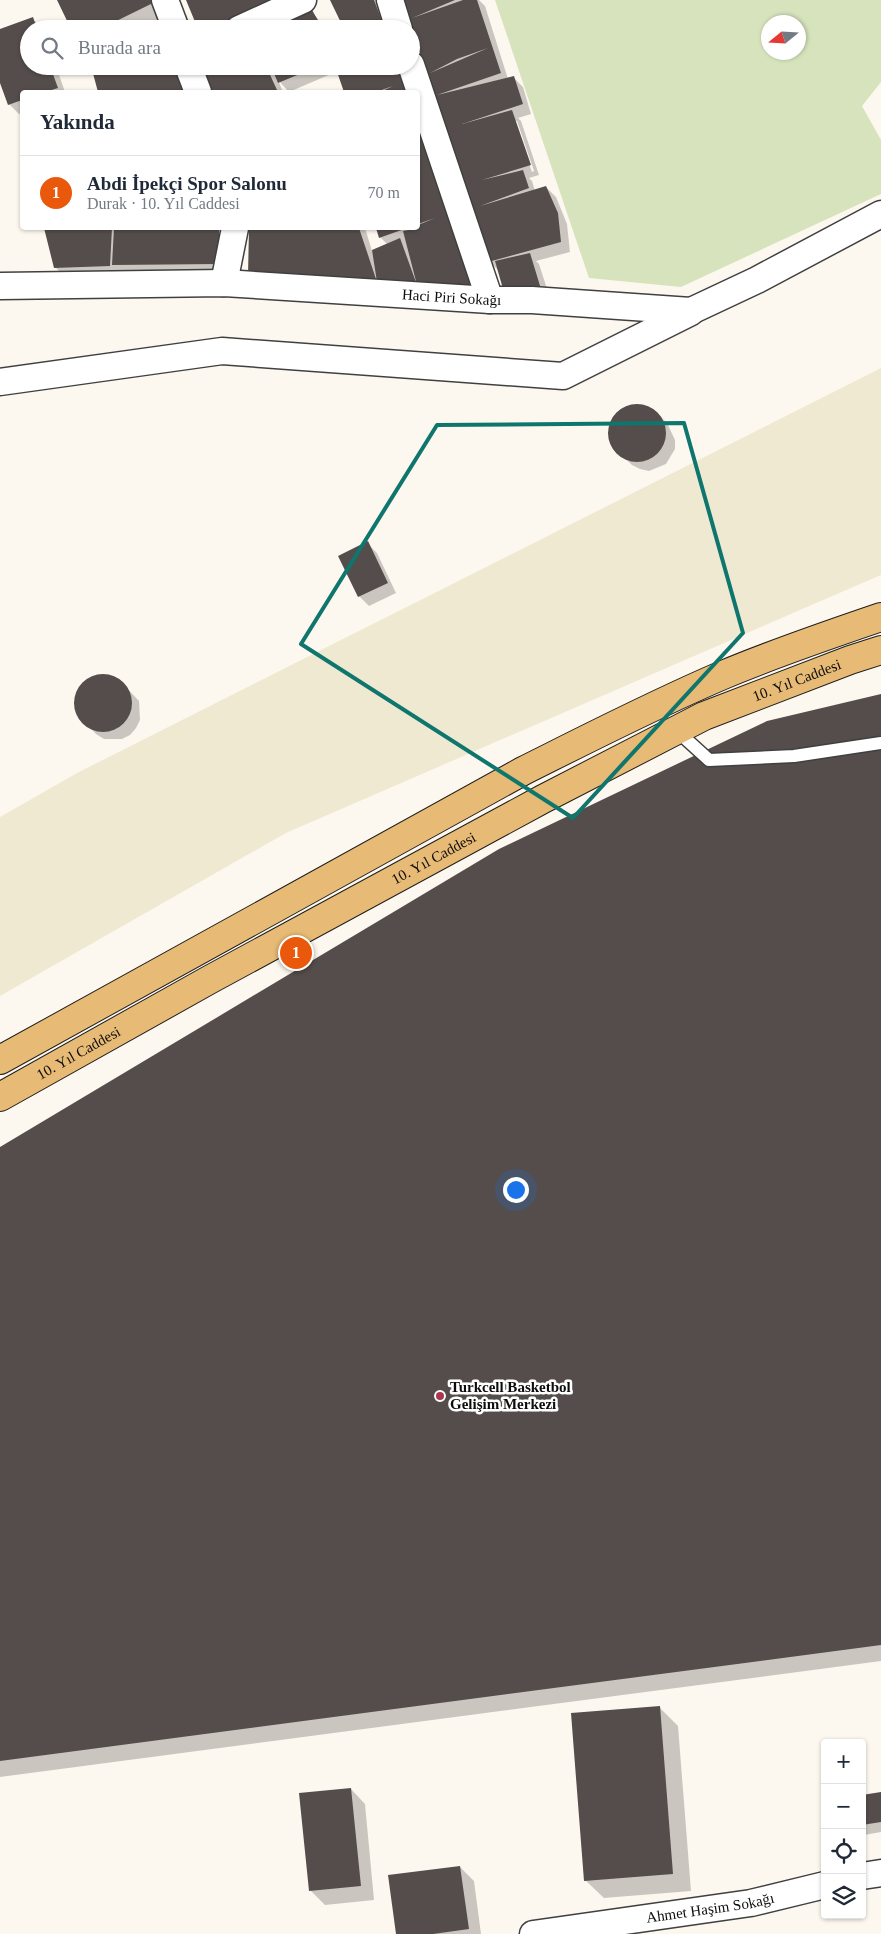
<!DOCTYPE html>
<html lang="tr">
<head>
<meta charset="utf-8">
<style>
  body { margin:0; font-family:Georgia,serif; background:#f6f6f7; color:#1f2937 }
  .controls { position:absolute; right:15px; bottom:15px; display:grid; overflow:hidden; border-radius:5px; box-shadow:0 1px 4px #0004 }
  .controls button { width:45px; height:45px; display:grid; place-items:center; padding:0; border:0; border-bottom:1px solid #e0e1e3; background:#fff; color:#1f2937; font:25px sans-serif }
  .compass { position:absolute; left:761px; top:15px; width:45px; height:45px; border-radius:50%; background:#fff; box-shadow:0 1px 4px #0004; rotate:252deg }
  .you { position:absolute; left:515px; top:1189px; width:18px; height:18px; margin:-12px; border:4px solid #fff; border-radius:50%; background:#1a73e8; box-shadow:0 0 0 8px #1a73e833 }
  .badge { display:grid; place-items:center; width:32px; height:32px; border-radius:50%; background:#ea580c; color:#fff; font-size:16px; font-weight:700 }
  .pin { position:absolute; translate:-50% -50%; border:2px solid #fff; box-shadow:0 1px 5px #0006 }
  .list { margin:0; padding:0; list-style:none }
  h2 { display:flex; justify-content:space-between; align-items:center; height:65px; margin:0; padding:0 20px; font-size:21px }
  h2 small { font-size:16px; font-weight:400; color:#747a83 }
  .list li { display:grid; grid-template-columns:32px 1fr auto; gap:15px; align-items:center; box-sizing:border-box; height:75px; padding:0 20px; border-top:1px solid #e0e1e3 }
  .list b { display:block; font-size:19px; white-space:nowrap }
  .list p { margin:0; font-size:16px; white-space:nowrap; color:#747a83 }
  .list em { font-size:16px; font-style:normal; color:#747a83 }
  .icon { flex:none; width:28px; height:28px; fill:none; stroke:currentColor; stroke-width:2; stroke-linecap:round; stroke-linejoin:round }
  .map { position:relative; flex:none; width:881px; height:1934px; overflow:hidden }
  .search { position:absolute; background:#fff; box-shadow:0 1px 4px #0004; left:20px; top:20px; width:400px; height:55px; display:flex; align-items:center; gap:12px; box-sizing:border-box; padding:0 18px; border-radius:28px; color:#747a83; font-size:19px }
  .panel { position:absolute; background:#fff; box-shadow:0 1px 4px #0004; left:20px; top:90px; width:400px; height:140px; border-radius:5px }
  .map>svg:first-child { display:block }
  .farmland { fill:#f0e9d2 }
  .green { fill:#d6e3bc; fill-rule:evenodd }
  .shadow { fill:#0003; fill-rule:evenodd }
  .building { fill:#544d4b; fill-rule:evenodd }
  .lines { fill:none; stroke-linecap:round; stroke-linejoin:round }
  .service-casing { stroke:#404040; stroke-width:15 }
  .minor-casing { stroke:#404040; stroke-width:29 }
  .primary-casing { stroke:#1e1e1e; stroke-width:30 }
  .service { stroke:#fff; stroke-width:12 }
  .minor { stroke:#fff; stroke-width:26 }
  .primary { stroke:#e7ba75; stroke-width:28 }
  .marked { fill:none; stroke:#0f766e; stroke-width:4; stroke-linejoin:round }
  .poi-dot { fill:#ab374e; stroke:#fff; stroke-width:2 }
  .labels { text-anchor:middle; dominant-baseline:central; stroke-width:5; stroke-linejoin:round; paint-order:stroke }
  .street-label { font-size:15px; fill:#0d0d0d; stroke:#fff }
  .poi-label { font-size:15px; font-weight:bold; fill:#0d0d0d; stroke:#fff; text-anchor:start }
</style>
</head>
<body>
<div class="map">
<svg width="881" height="1934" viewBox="0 0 881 1934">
  <rect width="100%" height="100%" fill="#fdf8ef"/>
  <path class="farmland" d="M881,368V575L286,833L0,996V817L77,773Z"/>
  <path class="green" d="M495,0H881V82L862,106L881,140V194L681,287L589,278ZM768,22H798V52H768Z"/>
  <path class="shadow" d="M58,0H158L166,18L143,29H72Z
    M286,0L258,29H212Z
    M333,0H380L390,29H345Z
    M402,0H479L485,6L508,79L514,78L523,87L531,114L518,118L521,121L539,175L529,178L532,181L535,191L546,187L556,197L567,224L570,252L536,261L539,264L550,298L499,271L489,261L429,74ZM514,121H517L534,171L532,172Z
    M312,12L326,29H271Z
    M33,19L43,29H29V66H56L65,92H22V113L19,114L9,104L0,79V30Z
    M203,66H406L416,92H345L338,71L289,92L278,80L283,92H213Z
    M93,67L198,92H100Z
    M418,97L486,296L250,276V228H365L372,251L387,244L380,237L377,228H418Z
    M45,228H233L232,278L70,282L56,268Z
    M641,405L657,413L667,423L675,440V449L666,464L649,471L640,469L632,465L615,449L611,441L612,422L616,415L623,409Z
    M367,543L377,553L396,593L369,606L359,596Z
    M107,675L116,678L123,684L139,701L140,720L136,728L130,735L122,739H104L96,734L81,718L76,701L77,692L88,679L97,676Z
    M881,695V1661L0,1777V1149Z
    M660,1708L678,1726L691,1891L604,1898L585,1880Z
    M351,1789L365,1804L374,1900L325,1905L311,1891Z
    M881,1794V1832L864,1835L862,1833V1796Z
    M460,1867L474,1881L481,1934H397Z"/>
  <path class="building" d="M57,0H152L153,3L100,29H71Z
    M186,0H282L209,29H198Z
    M330,0H374L385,29H344Z
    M402,0H455L412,18L463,0H477L501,73L437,95L514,76L523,104L462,124L512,110L531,165L482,180L523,170L529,188L480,206L546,186L558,213L561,242L488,262ZM488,48L430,73L457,59Z
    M312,10L323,29H268Z
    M33,17L37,29H29V66H50L58,88L45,92H22V100L8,105L0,83V29Z
    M91,66H178L191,89L182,92H98Z
    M202,66H266L277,90L271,92H212Z
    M271,66H319L278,83Z
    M335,66H400L411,92H380L393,86L376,92H344Z
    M423,134L453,211L478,287L418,288L377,282L372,250L400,238L417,285L403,231L418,228V225L435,218L418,224V136Z
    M44,228H112L110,266L54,268Z
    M114,228H219V264L112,265Z
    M249,228H359L377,282L248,276Z
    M376,228H407L379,238Z
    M530,253L541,289H503L495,261Z
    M608 433a29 29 0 1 1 58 0a29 29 0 1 1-58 0Z
    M368,541L388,583L358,597L338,556Z
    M74 703a29 29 0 1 1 58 0a29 29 0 1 1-58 0Z
    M881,694V1645L0,1761V1147L499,849L767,721Z
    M660,1706L673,1874L584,1881L571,1713Z
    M351,1788L361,1886L309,1891L299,1793Z
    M881,1792V1822L862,1825V1795Z
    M460,1866L469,1929L433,1934H396L388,1875Z"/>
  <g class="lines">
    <g class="service-casing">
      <path id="service" d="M676,730L709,760L794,756L881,743"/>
    </g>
    <g class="minor-casing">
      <g id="minor">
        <path d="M165,0L176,29"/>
        <path d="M390,0L399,29"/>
        <path d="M239,29L303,0"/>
        <path d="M411,65L490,300"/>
        <path d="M188,66L198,92"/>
        <path d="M224,283L235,228"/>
        <path id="s1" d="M0,286L224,283L490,300H532L691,311L757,280L881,214"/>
        <path d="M0,382L222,351L563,376L691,312"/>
        <path d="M862,1876L881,1873"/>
        <path id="s2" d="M533,1934L751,1903L825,1885"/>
      </g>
    </g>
    <g class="primary-casing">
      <g id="primary">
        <path d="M0,1060L523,771C589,738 655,704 723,675C775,653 828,635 881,617"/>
        <path id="s3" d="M0,1097L209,980L543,799L704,716L850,660L881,650"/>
      </g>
    </g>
    <use href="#service" class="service"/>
    <use href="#minor" class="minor"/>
    <use href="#primary" class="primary"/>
  </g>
  <path class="marked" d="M684,423L743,633L573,818L301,644L437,425Z"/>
  <circle class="poi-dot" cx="440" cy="1396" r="5"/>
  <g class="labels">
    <g class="street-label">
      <text stroke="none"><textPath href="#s1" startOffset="452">Haci Piri Sokağı</textPath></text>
      <text stroke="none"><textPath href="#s3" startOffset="900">10. Yıl Caddesi</textPath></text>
      <text stroke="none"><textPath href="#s3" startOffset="495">10. Yıl Caddesi</textPath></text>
      <text stroke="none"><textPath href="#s3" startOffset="90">10. Yıl Caddesi</textPath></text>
      <text stroke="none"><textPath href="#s2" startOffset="179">Ahmet Haşim Sokağı</textPath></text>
    </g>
    <g class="poi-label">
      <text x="450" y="1387">Turkcell Basketbol<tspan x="450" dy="17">Gelişim Merkezi</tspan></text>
    </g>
  </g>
</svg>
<div class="controls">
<button>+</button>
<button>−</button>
<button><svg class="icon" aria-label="locate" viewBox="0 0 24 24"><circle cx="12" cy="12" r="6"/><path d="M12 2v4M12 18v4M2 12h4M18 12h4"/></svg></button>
<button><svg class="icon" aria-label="layers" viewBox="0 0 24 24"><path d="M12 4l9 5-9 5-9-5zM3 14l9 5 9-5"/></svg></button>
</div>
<svg class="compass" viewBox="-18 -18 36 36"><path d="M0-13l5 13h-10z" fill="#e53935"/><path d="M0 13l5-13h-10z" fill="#747a83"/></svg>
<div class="you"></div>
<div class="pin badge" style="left:296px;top:953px">1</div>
<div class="search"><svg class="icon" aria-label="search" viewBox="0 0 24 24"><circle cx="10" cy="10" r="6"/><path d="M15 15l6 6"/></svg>Burada ara</div>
<section class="panel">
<h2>Yakında<small></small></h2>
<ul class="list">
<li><span class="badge">1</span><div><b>Abdi İpekçi Spor Salonu</b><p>Durak · 10. Yıl Caddesi</p></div><em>70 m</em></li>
</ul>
</section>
</div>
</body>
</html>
